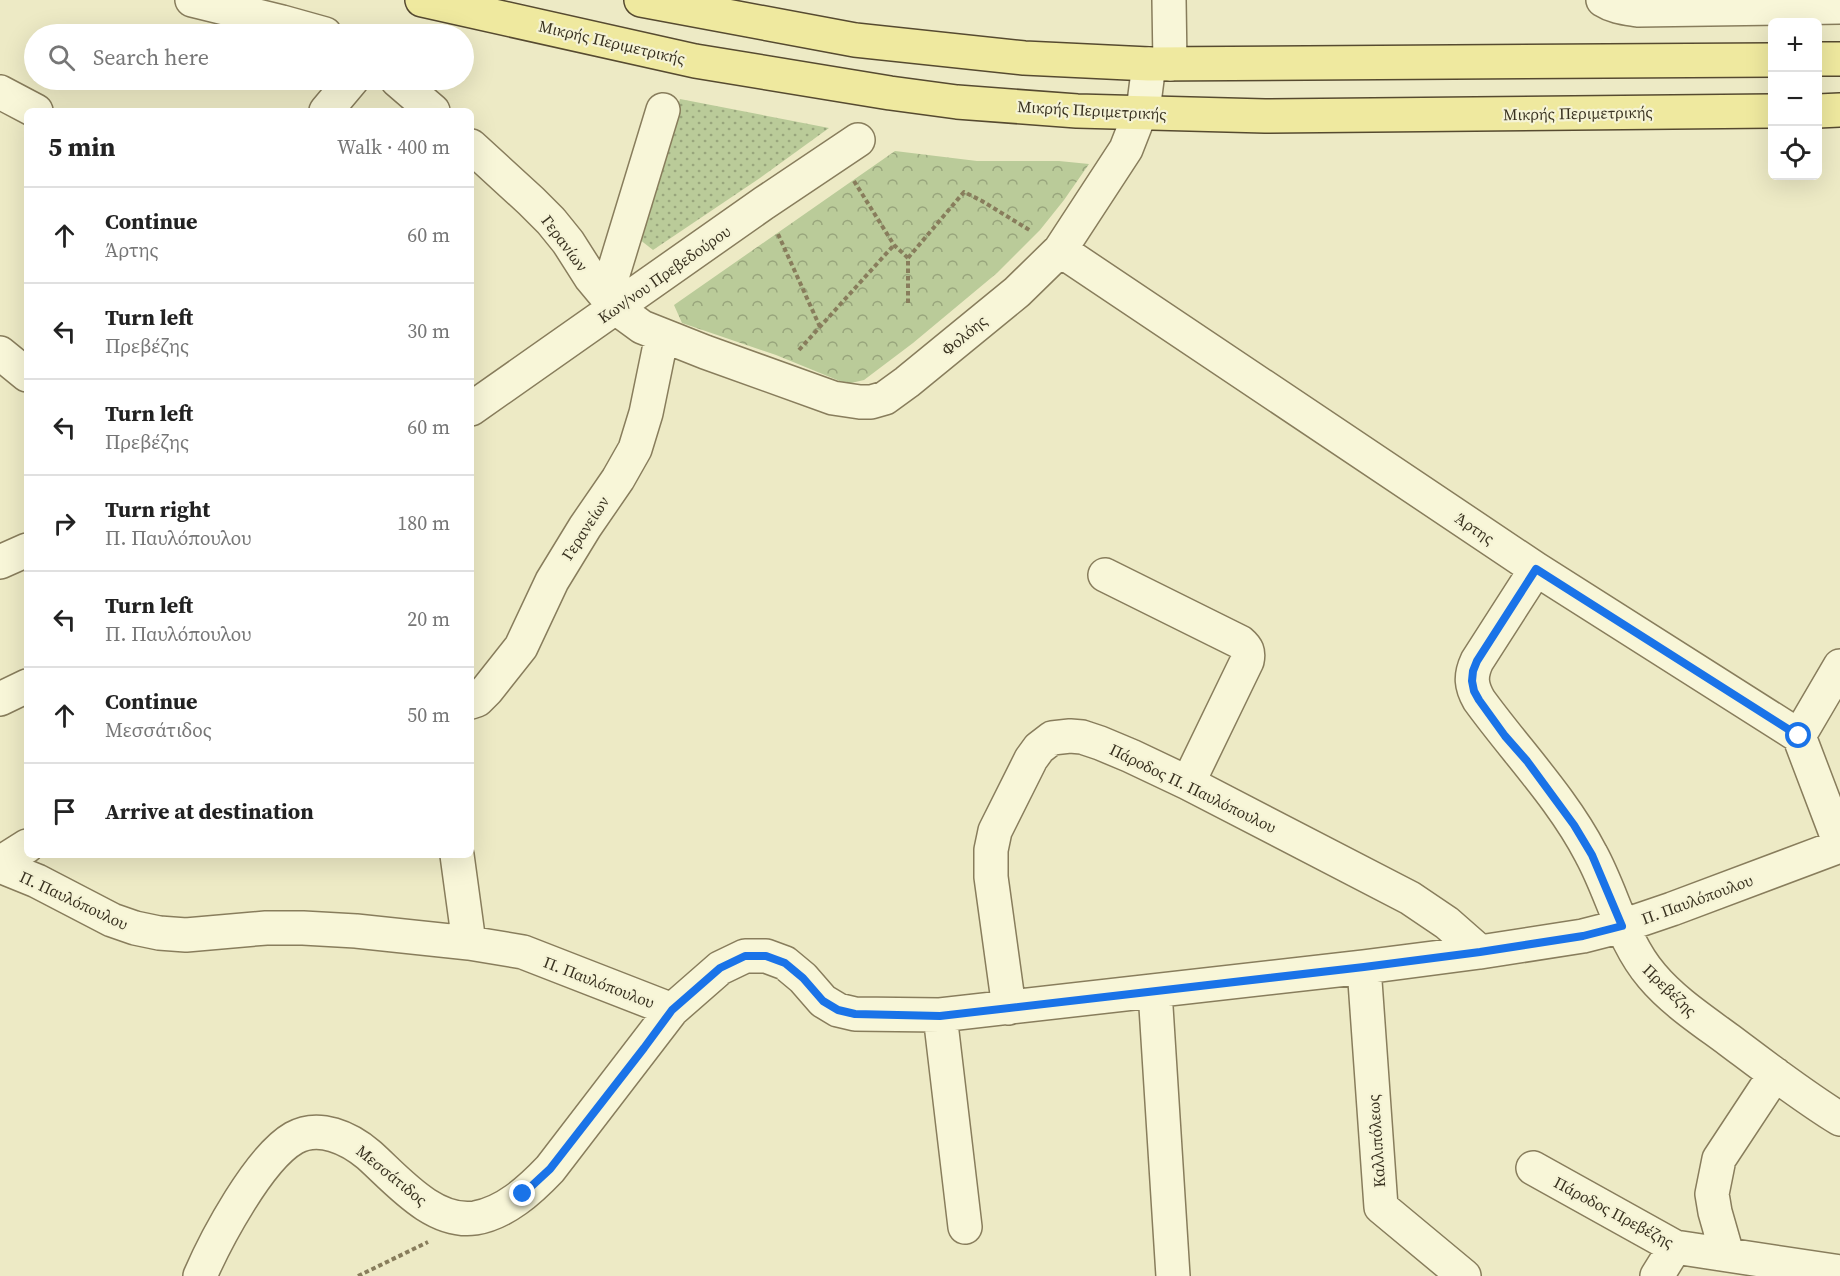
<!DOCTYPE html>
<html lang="en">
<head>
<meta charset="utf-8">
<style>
  body { margin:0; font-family:"Source Serif 4",serif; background:#f2f2f2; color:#222 }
  .controls { position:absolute; right:18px; top:18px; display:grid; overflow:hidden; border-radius:9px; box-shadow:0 6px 24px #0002 }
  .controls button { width:54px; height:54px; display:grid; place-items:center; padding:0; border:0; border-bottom:2px solid #e0e0e0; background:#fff; color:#222; font:30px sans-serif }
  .stop { position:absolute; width:18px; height:18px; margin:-14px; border:4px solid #1a73e8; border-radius:50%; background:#fff }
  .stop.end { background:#1a73e8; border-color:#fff; box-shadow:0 2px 6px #0008 }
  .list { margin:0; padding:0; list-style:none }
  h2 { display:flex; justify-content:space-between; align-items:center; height:78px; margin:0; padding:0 24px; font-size:26px }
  h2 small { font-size:20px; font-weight:400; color:#767676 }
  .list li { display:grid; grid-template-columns:39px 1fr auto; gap:18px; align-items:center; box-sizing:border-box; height:96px; padding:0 24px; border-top:2px solid #e0e0e0 }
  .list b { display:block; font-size:22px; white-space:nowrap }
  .list p { margin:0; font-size:20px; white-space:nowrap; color:#767676 }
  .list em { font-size:20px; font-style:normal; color:#767676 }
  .icon { flex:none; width:33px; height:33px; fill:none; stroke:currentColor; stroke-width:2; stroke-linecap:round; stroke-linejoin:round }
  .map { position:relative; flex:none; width:1840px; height:1276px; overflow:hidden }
  .search { position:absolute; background:#fff; box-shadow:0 6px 24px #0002; left:24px; top:24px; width:450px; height:66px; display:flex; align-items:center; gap:15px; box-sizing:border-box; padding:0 21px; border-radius:33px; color:#767676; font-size:22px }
  .panel { position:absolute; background:#fff; box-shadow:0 6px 24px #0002; left:24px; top:108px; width:450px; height:750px; border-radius:9px }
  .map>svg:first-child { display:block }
  .grass { fill:url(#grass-dots) }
  .forest { fill:url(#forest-crowns) }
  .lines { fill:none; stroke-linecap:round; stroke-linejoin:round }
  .minor-casing { stroke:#887d5c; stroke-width:36 }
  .major-casing { stroke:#564a30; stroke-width:36 }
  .path { stroke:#887d5c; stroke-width:4; stroke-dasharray:4.5 3; stroke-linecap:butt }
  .minor { stroke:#f8f6d8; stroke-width:33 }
  .major { stroke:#efe99f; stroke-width:33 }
  .route { stroke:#1a73e8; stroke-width:8 }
  .labels { text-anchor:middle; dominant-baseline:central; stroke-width:4.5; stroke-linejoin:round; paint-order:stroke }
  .street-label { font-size:16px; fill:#38311f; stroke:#f5f3d5 }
</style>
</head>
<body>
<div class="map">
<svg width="1840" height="1276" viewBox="0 0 1840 1276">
  <defs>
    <pattern id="grass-dots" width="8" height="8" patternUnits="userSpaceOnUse" patternTransform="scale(1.5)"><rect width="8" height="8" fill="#bacb99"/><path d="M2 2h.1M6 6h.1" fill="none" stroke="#98a57c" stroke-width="1.8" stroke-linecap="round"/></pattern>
    <pattern id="forest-crowns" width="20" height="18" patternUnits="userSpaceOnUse" patternTransform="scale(1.5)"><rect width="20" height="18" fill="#bacb99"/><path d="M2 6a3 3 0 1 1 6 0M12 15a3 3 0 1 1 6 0" fill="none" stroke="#98a57c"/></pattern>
  </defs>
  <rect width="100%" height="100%" fill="#edeac5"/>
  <path class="grass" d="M680,99L829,128L760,178L653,250L639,239Z"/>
  <path class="forest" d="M895,151L977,161H1059L1089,164L1064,200L1040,230L997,273L913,343L864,380L847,384L776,355L682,323L674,305Z"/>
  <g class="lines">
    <g class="minor-casing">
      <path id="minor" d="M192,0L282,22L325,34
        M1169,0L1170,64
        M1603,0C1614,7 1626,8 1638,10L1840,7
        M397,80L433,111
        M0,92L36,111
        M326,111L352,80
        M471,146L531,201L551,221L568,242L591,278L616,308L642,327L705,352L833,398L860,402H871L885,398L907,382L1017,292L1060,250L1126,149L1144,103L1149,64
        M1060,250L1536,569L1799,736L1840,844
        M606,297L663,110
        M0,353L27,375
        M471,409L764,203L858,140
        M0,562L27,550
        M1536,569L1477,661C1470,676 1471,686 1479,700C1516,751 1562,798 1591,854C1613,894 1622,941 1652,976C1673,1001 1702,1020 1729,1040C1765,1067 1801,1095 1840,1119
        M1105,575L1240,642C1247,648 1249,652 1247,661L1188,783
        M0,699L27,686
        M471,702L477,700L487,690L521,647L552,581L585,527L618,479L635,449L646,413L662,335
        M1799,736L1840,666
        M457,855L469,943
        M0,863L27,846
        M0,866L37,881L112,920L135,928L159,933L186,935L266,928H303L356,931L469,943L523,952L672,1010L720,968L745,956H766L785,963L803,978L823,1001L838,1010L855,1014L940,1015L1364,967L1480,952L1583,936L1622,926L1672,909L1840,846
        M1364,967L1381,1207L1464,1276
        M1155,991L1173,1276
        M1009,1008L991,877V850L995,831L1031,759L1039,748L1052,738L1070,736L1082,737L1100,743L1131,756L1188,783L1410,898L1447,923L1480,952
        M940,1015L965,1227
        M1533,1168L1675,1247L1840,1272
        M1727,1254L1715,1212L1712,1194L1719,1159L1775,1074
        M200,1276C216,1239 259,1158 294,1138C319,1124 349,1138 369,1155C397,1180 433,1224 475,1218C505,1213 530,1190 550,1169L672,1010
        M1657,1276L1675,1247"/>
    </g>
    <g class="major-casing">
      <path id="major" d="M422,0L695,61L890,93L957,102L1077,111L1265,116L1772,111
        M641,0L855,40L1024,58L1149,64L1772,60
        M1818,59H1840
        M1818,111L1840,110"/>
    </g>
    <path class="path" d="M854,181L894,245L908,258V305
      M778,234L820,327
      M908,258L964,192L982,201L1031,231
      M799,350L894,245
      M358,1276L428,1242"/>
    <use href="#minor" class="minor"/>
    <use href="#major" class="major"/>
  </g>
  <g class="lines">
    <path class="route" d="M523,1194L550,1169L644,1048L672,1010L720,968L745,956H766L785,963L803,978L823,1001L838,1010L855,1014L940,1016L1364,967L1480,952L1583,936L1622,926L1592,855L1574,825L1527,761L1505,736L1479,700L1474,691L1472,681L1473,671L1477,661L1536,569L1799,736"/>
  </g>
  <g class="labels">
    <g class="street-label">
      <text transform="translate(612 42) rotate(13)">Μικρής Περιμετρικής</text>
      <text transform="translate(1092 110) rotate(3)">Μικρής Περιμετρικής</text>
      <text transform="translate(1578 113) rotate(-1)">Μικρής Περιμετρικής</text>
      <text transform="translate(565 243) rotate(53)">Γερανίων</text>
      <text transform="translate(664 274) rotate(-35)">Κων/νου Πρεβεδούρου</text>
      <text transform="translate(964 335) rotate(-40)">Φολόης</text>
      <text transform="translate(585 528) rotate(-57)">Γερανείων</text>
      <text transform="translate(1475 528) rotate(34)">Άρτης</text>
      <text transform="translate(1193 788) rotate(26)">Πάροδος Π. Παυλόπουλου</text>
      <text transform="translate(1697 899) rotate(-20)">Π. Παυλόπουλου</text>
      <text transform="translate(74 900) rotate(25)">Π. Παυλόπουλου</text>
      <text transform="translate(599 982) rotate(21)">Π. Παυλόπουλου</text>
      <text transform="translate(1670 990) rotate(44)">Πρεβέζης</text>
      <text transform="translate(1376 1141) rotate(-94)">Καλλιπόλεως</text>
      <text transform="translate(392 1175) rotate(39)">Μεσσάτιδος</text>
      <text transform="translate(1614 1212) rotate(28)">Πάροδος Πρεβέζης</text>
    </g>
  </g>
</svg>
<div class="controls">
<button>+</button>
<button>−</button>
<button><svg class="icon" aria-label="locate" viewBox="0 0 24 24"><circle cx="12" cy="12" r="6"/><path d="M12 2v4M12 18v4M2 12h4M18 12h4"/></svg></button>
</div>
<div class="stop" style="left:1799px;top:736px"></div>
<div class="stop end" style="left:523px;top:1194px"></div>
<div class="search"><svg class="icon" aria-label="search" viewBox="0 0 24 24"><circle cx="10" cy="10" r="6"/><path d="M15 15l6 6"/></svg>Search here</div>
<section class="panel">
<h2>5 min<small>Walk · 400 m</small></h2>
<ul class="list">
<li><svg class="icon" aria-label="ahead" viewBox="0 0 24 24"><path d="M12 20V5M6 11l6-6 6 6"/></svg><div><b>Continue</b><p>Άρτης</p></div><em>60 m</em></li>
<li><svg class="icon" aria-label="left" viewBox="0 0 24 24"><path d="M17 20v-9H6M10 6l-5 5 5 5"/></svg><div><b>Turn left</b><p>Πρεβέζης</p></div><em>30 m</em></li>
<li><svg class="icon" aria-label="left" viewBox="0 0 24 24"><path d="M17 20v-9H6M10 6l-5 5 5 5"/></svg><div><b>Turn left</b><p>Πρεβέζης</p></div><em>60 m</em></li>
<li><svg class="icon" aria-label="right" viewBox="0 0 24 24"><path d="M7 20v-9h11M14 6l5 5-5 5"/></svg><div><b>Turn right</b><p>Π. Παυλόπουλου</p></div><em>180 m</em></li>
<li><svg class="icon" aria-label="left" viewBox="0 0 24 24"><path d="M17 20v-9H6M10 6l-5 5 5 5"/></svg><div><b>Turn left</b><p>Π. Παυλόπουλου</p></div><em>20 m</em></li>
<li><svg class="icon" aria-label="ahead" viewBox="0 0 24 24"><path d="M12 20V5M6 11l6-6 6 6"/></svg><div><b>Continue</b><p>Μεσσάτιδος</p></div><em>50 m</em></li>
<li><svg class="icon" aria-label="arrive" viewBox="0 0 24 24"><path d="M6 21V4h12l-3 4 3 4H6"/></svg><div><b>Arrive at destination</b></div></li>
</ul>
</section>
</div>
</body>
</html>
